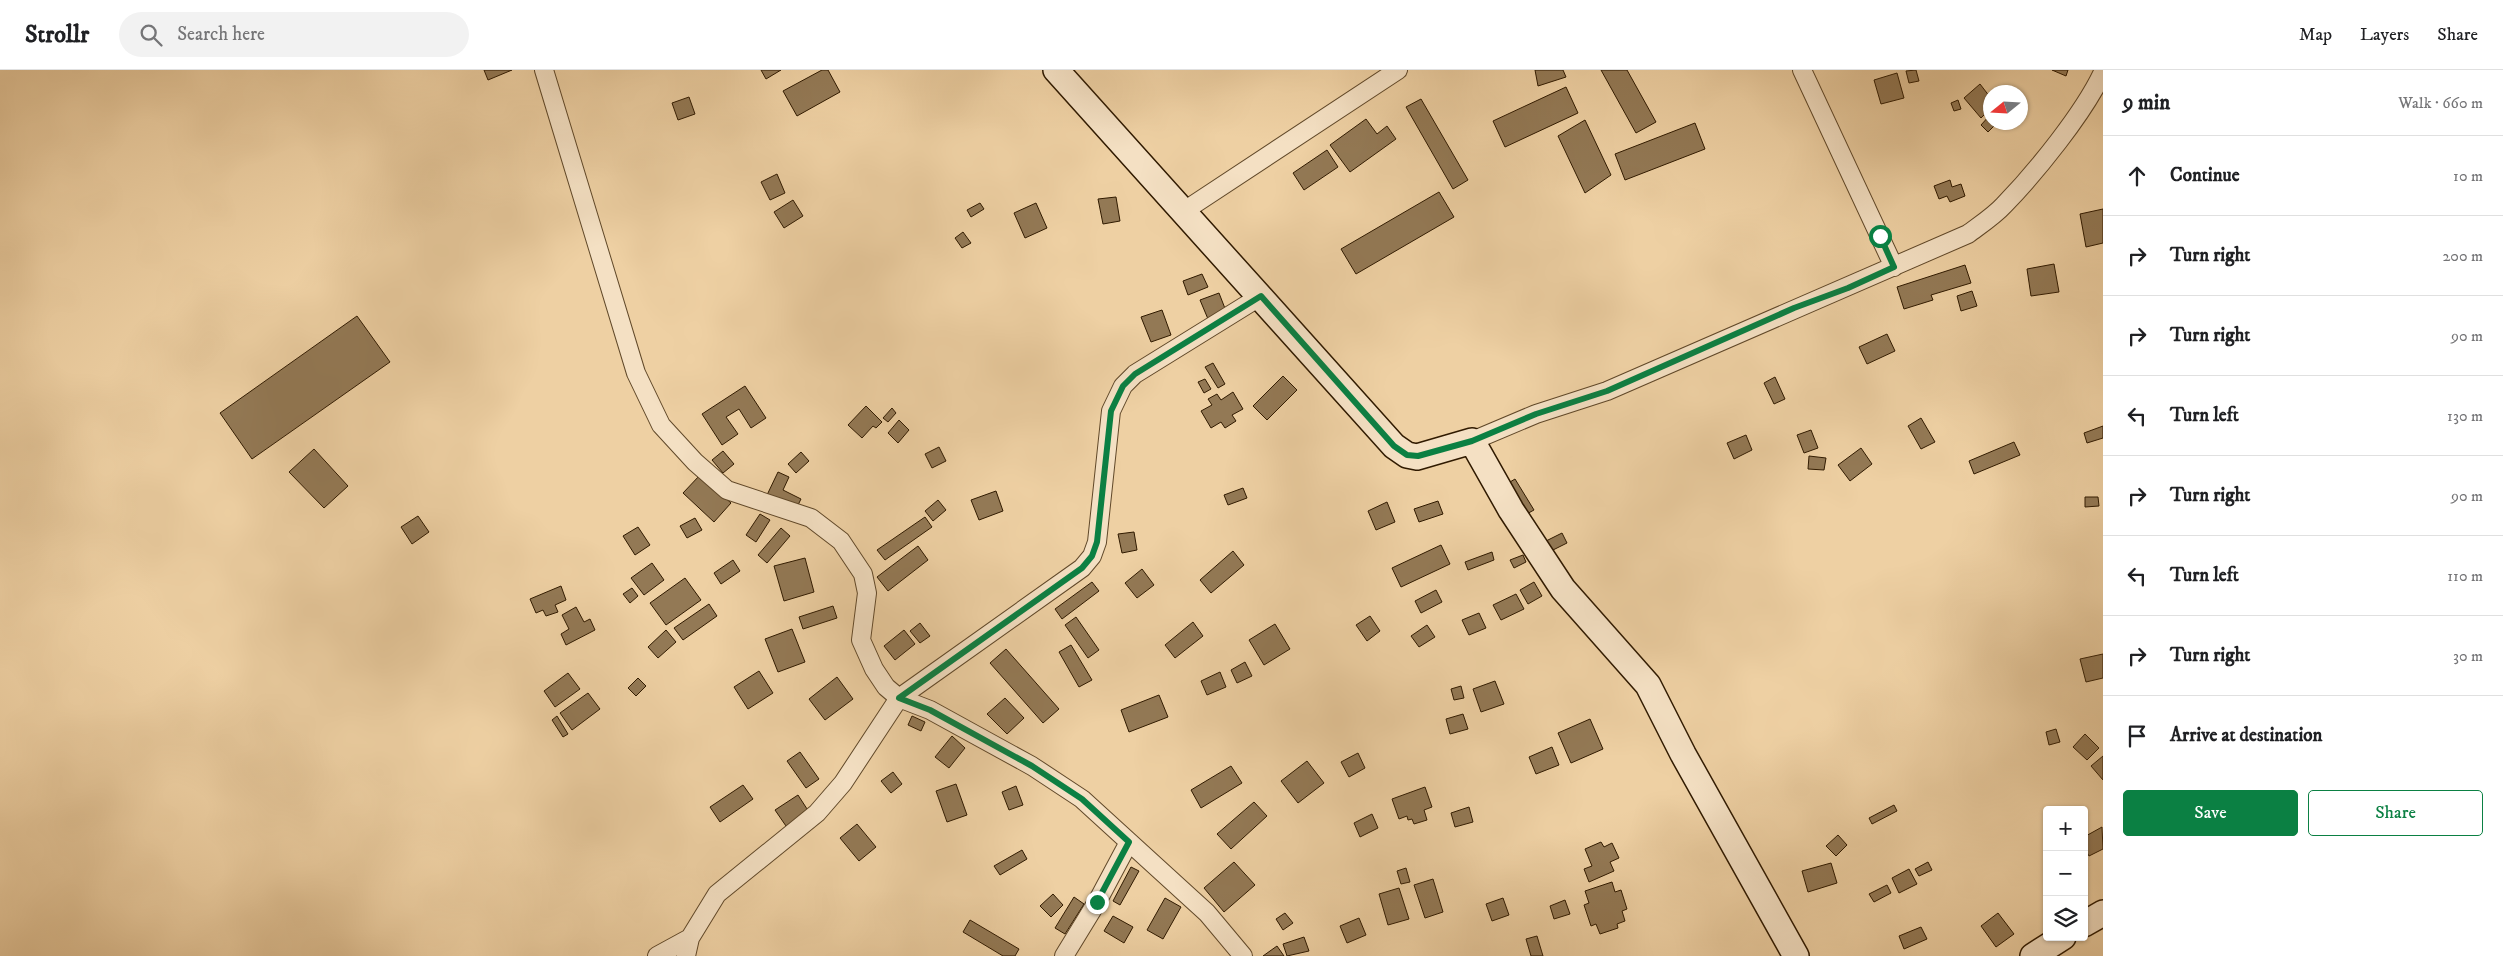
<!DOCTYPE html>
<html lang="en">
<head>
<meta charset="utf-8">
<style>
  body { margin:0; font-family:"IM FELL DW Pica",serif; background:#f2f2f2; color:#202124 }
  .controls { position:absolute; right:15px; bottom:15px; display:grid; overflow:hidden; border-radius:5px; box-shadow:0 1px 4px #0004 }
  .controls button { width:45px; height:45px; display:grid; place-items:center; padding:0; border:0; border-bottom:1px solid #e0e0e0; background:#fff; color:#202124; font:25px sans-serif }
  .compass { position:absolute; left:1983px; top:15px; width:45px; height:45px; border-radius:50%; background:#fff; box-shadow:0 1px 4px #0004; rotate:252deg }
  .stop { position:absolute; width:15px; height:15px; margin:-11px; border:4px solid #0b8043; border-radius:50%; background:#fff }
  .stop.end { background:#0b8043; border-color:#fff; box-shadow:0 1px 5px #0008 }
  .list { margin:0; padding:0; list-style:none }
  h2 { display:flex; justify-content:space-between; align-items:center; height:65px; margin:0; padding:0 20px; font-size:21px }
  h2 small { font-size:16px; font-weight:400; color:#757577 }
  .list li { display:grid; grid-template-columns:32px 1fr auto; gap:15px; align-items:center; box-sizing:border-box; height:80px; padding:0 20px; border-top:1px solid #e0e0e0 }
  .list b { display:block; font-size:19px; white-space:nowrap }
  .list em { font-size:16px; font-style:normal; color:#757577 }
  .actions { display:flex; gap:10px; padding:15px 20px }
  .actions a { flex:1; padding:11px 0; border:1px solid #0b8043; border-radius:5px; text-align:center; font-size:18px; color:#0b8043 }
  .actions .main { background:#0b8043; color:#fff }
  .icon { flex:none; width:28px; height:28px; fill:none; stroke:currentColor; stroke-width:2; stroke-linecap:round; stroke-linejoin:round }
  .map { position:relative; flex:none; width:2103px; height:886px; overflow:hidden }
  header { display:flex; align-items:center; gap:30px; box-sizing:border-box; height:70px; padding:0 25px; background:#fff; border-bottom:1px solid #e0e0e0 }
  header strong { font-size:24px }
  nav { display:flex; gap:28px; margin-inline-start:auto; font-size:18px }
  .search { width:350px; height:45px; background:#f2f2f2; display:flex; align-items:center; gap:12px; box-sizing:border-box; padding:0 18px; border-radius:28px; color:#757577; font-size:19px }
  main { display:flex }
  aside { flex:1; background:#fff }
  .map>svg:first-child { display:block }
  .building { fill:#937955; stroke:#301a00 }
  .lines { fill:none; stroke-linecap:round; stroke-linejoin:round }
  .street-casing { stroke:#604829; stroke-width:20 }
  .secondary-casing { stroke:#301a00; stroke-width:28 }
  .street { stroke:#f4e0c3; stroke-width:18 }
  .secondary { stroke:#f4e0c3; stroke-width:25 }
  .route { stroke:#0b8043; stroke-width:6 }
</style>
</head>
<body>
<header>
<strong>Strollr</strong>
<div class="search"><svg class="icon" aria-label="search" viewBox="0 0 24 24"><circle cx="10" cy="10" r="6"/><path d="M15 15l6 6"/></svg>Search here</div>
<nav><a>Map</a><a>Layers</a><a>Share</a></nav>
</header>
<main>
<div class="map">
<svg width="2103" height="886" viewBox="0 0 2103 886">
  <rect width="100%" height="100%" fill="#eed0a3"/>
  <filter id="stains"><feTurbulence type="fractalNoise" baseFrequency=".004" numOctaves="4"/><feColorMatrix values="0 0 0 0 .2 0 0 0 0 .09 0 0 0 0 .02 0 0 0 .5 -.17"/></filter>
  <radialGradient id="worn" r=".72"><stop offset=".6" stop-color="#630" stop-opacity="0"/><stop offset="1" stop-color="#630" stop-opacity=".3"/></radialGradient>
  <path class="building" d="M484,0H512L488,10Z
    M761,0H781L766,9Z
    M822,0H828L840,22L797,46L783,21Z
    M1535,0H1563L1566,7L1538,16Z
    M1601,0H1627L1656,52L1636,63Z
    M1916,0L1919,11L1909,13L1906,1Z
    M2052,0H2068L2066,6Z
    M1897,3L1904,28L1881,34L1874,10Z
    M1980,14L1990,27V39L1981,48L1964,28Z
    M1566,17L1578,43L1505,77L1493,51Z
    M689,27L695,44L678,50L672,33Z
    M1421,29L1468,110L1453,119L1406,37Z
    M1958,30L1961,39L1954,41L1951,33Z
    M1990,45V52H1998L1988,62L1981,55Z
    M1366,49L1377,64L1387,56L1396,69L1350,102L1330,75Z
    M1585,50L1611,105L1585,123L1558,66Z
    M1695,53L1705,79L1625,110L1615,84Z
    M1327,80L1338,97L1304,120L1293,103Z
    M777,104L785,123L770,130L761,112Z
    M1950,110L1952,117L1961,114L1965,126L1950,132L1947,126L1939,129L1934,116Z
    M1439,122L1454,147L1356,204L1341,179Z
    M1116,127L1120,151L1103,154L1098,129Z
    M793,130L803,146L784,158L774,142Z
    M980,133L984,139L971,147L967,140Z
    M1036,133L1047,158L1025,168L1014,143Z
    M2103,139V173L2086,177L2080,144Z
    M963,162L971,173L962,178L955,168Z
    M2054,194L2059,222L2031,226L2027,199Z
    M1965,195L1971,213L1931,225L1933,230L1904,239L1897,217Z
    M1202,204L1208,217L1188,225L1183,211Z
    M1972,221L1977,236L1961,241L1957,226Z
    M1219,223L1226,241L1208,249L1200,230Z
    M1162,240L1171,265L1151,272L1141,247Z
    M357,246L390,292L252,389L220,343Z
    M1887,264L1895,281L1867,294L1859,277Z
    M1213,293L1225,314L1218,318L1205,297Z
    M1283,306L1297,320L1267,350L1253,336Z
    M1775,307L1785,329L1774,334L1764,313Z
    M1205,309L1211,319L1204,323L1198,312Z
    M745,316L766,348L751,358L739,339L726,347L738,364L722,375L702,344Z
    M1233,322L1243,339L1232,345L1236,351L1225,358L1221,352L1211,358L1201,341L1212,335L1208,329L1217,324L1221,330Z
    M866,336L882,352L876,358L873,356L862,368L848,355Z
    M892,338L896,343L888,352L883,348Z
    M1921,348L1935,372L1921,379L1908,356Z
    M899,350L909,360L898,373L888,363Z
    M2103,356V368L2087,373L2084,363Z
    M1811,360L1818,378L1804,383L1797,365Z
    M1746,365L1752,380L1734,389L1727,373Z
    M2014,372L2020,385L1974,404L1969,391Z
    M939,377L946,391L932,398L925,384Z
    M1861,378L1872,394L1850,411L1838,395Z
    M314,379L348,416L324,438L289,402Z
    M723,381L734,394L723,403L712,390Z
    M801,382L809,391L796,403L788,394Z
    M1809,386L1826,388L1824,400L1808,399Z
    M778,402L789,407L783,420L801,429L796,439L767,425Z
    M700,405L731,433L714,452L683,423Z
    M1515,409L1534,440L1523,446L1505,415Z
    M1243,418L1247,428L1228,435L1224,425Z
    M996,421L1003,441L979,450L971,430Z
    M2085,427H2098L2099,436L2085,437Z
    M938,430L946,440L933,451L925,441Z
    M1438,431L1443,444L1419,452L1414,439Z
    M1387,432L1395,452L1376,460L1368,441Z
    M760,444L770,450L756,472L746,465Z
    M418,446L429,462L412,474L401,457Z
    M925,447L932,457L885,490L877,480Z
    M695,448L702,460L687,468L680,456Z
    M638,457L650,475L635,485L623,466Z
    M781,458L790,466L767,493L758,485Z
    M1134,462L1137,480L1122,483L1118,464Z
    M1562,463L1567,473L1551,481L1546,471Z
    M1441,475L1450,494L1401,517L1392,498Z
    M918,476L928,490L888,521L877,507Z
    M1233,481L1244,495L1211,523L1200,510Z
    M1492,482L1494,490L1468,500L1465,492Z
    M1523,485L1526,492L1514,498L1510,490Z
    M805,488L814,522L784,531L774,496Z
    M733,490L740,501L721,514L714,503Z
    M652,493L664,510L644,525L631,508Z
    M1142,499L1154,515L1137,528L1125,513Z
    M685,508L701,530L666,555L650,533Z
    M1092,512L1099,521L1062,549L1055,539Z
    M1534,512L1542,526L1528,534L1520,520Z
    M561,516L566,530L555,535L558,542L546,546L543,540L536,543L530,529Z
    M632,518L638,526L630,533L623,524Z
    M1436,520L1442,532L1421,543L1415,531Z
    M1516,524L1524,539L1501,550L1493,535Z
    M709,534L717,546L683,570L674,558Z
    M833,536L837,548L803,559L799,547Z
    M576,537L584,552L590,549L595,560L566,575L561,564L569,559L562,545Z
    M1479,543L1486,558L1469,565L1462,550Z
    M1370,546L1380,561L1367,571L1356,555Z
    M1076,547L1099,580L1088,588L1065,555Z
    M1193,552L1203,566L1175,588L1165,575Z
    M920,553L930,566L920,573L910,561Z
    M1275,554L1290,579L1264,595L1249,570Z
    M1427,555L1435,567L1419,577L1411,566Z
    M792,559L805,592L778,602L765,569Z
    M666,560L676,572L658,588L648,577Z
    M904,560L915,574L895,590L884,576Z
    M1071,575L1092,610L1079,617L1059,582Z
    M1006,579L1059,639L1043,653L990,593Z
    M2103,584V608L2086,612L2080,589Z
    M1245,592L1252,606L1237,613L1231,600Z
    M759,601L773,623L748,639L734,617Z
    M1220,602L1226,617L1207,625L1201,611Z
    M568,603L580,619L555,637L544,621Z
    M837,607L853,629L825,650L809,629Z
    M638,608L646,616L636,626L628,618Z
    M1495,611L1504,634L1481,642L1473,619Z
    M1461,616L1464,628L1454,630L1451,619Z
    M588,623L600,639L572,660L560,643Z
    M1159,625L1168,647L1129,662L1121,640Z
    M1005,628L1024,648L1007,664L987,644Z
    M1463,644L1468,659L1450,664L1446,649Z
    M557,646L568,664L563,667L552,650Z
    M912,646L925,652L921,661L908,655Z
    M1590,649L1603,679L1571,693L1558,663Z
    M2056,659L2060,672L2049,675L2046,662Z
    M2085,664L2099,678L2087,690L2073,677Z
    M952,666L965,678L949,698L935,687Z
    M1552,677L1559,695L1536,704L1529,687Z
    M800,682L819,709L806,718L787,691Z
    M1358,683L1365,698L1349,707L1341,692Z
    M2103,686V710L2091,696Z
    M1307,691L1324,713L1298,733L1281,711Z
    M1231,696L1242,713L1201,738L1191,720Z
    M893,702L902,714L891,723L881,711Z
    M956,714L967,745L947,752L936,721Z
    M743,715L753,729L720,752L710,737Z
    M1016,716L1023,735L1009,740L1002,722Z
    M1425,717L1432,737L1424,740L1427,750L1414,754L1412,749L1408,750L1407,746L1399,749L1392,729Z
    M798,725L809,742L786,756L775,740Z
    M1254,732L1267,746L1231,779L1217,764Z
    M1894,735L1897,741L1872,754L1869,748Z
    M1469,737L1473,752L1455,757L1451,743Z
    M1372,744L1378,758L1360,767L1354,753Z
    M857,754L876,777L859,791L840,768Z
    M2102,757L2103,779L2089,786L2084,777V767Z
    M1838,765L1847,775L1836,786L1826,776Z
    M1601,772L1604,777L1612,773L1619,788L1610,792L1614,801L1589,812L1584,799L1592,796L1585,779Z
    M1022,780L1027,789L1000,805L994,796Z
    M1234,792L1255,815L1224,842L1204,818Z
    M1928,792L1932,800L1919,806L1915,799Z
    M1831,793L1837,813L1808,822L1802,801Z
    M1131,797L1139,801L1120,835L1113,831Z
    M1406,798L1410,812L1401,814L1397,801Z
    M1909,799L1917,814L1899,823L1892,808Z
    M1433,809L1443,842L1425,848L1414,815Z
    M1612,812L1615,822L1621,820L1627,839L1622,841L1625,851L1617,854L1618,858L1600,864L1596,854L1591,856L1584,835L1589,833L1585,821Z
    M1887,815L1891,823L1874,832L1869,824Z
    M1399,818L1409,849L1388,855L1379,824Z
    M1053,824L1063,835L1051,847L1040,836Z
    M1074,827L1084,834L1065,864L1055,858Z
    M1165,828L1181,837L1163,869L1147,860Z
    M1503,828L1509,845L1492,851L1486,834Z
    M1565,830L1570,844L1554,849L1550,836Z
    M1285,843L1293,853L1283,860L1276,849Z
    M1998,843L2014,864L1996,877L1981,856Z
    M1113,846L1133,857L1124,873L1104,861Z
    M1359,848L1366,865L1347,873L1340,856Z
    M970,850L1019,879L1015,886H1003L963,862Z
    M1921,857L1927,869L1904,879L1899,866Z
    M1537,866L1543,886H1531L1526,869Z
    M1304,867L1309,881L1287,886L1283,874Z
    M1277,876L1284,886H1263Z"/>
  <g class="lines">
    <g class="street-casing">
      <path id="street" d="M544,0L636,303L661,355L695,392L727,420L811,448L841,471L863,504L867,523L861,570L874,599L886,617L899,628L930,640L1032,696L1082,729L1207,843L1243,886
        M1802,0L1894,197
        M1184,141L1398,0
        M1472,371L1536,344L1607,321L1968,164C1980,155 1994,146 2004,135C2036,102 2084,43 2103,2
        M657,886L690,868
        M686,886L690,868L717,824L817,743L843,713L899,628L1082,498L1092,486L1097,472L1111,341L1123,316L1135,304L1261,226
        M1064,886L1097,832L1129,772"/>
    </g>
    <g class="secondary-casing">
      <path id="secondary" d="M1056,0L1394,376L1407,385L1417,387L1472,371L1511,440L1563,519L1648,615L1683,684L1796,886
        M2084,854L2103,843
        M2033,886L2063,867"/>
    </g>
    <use href="#street" class="street"/>
    <use href="#secondary" class="secondary"/>
  </g>
  <g class="lines">
    <path class="route" d="M1097,832L1129,772L1082,729L1032,696L930,640L899,628L1082,498L1092,486L1097,472L1111,341L1123,316L1135,304L1261,226L1394,376L1407,385L1418,386L1472,371L1536,344L1607,321L1794,238L1848,218L1894,197L1880,166"/>
  </g>
  <rect width="100%" height="100%" filter="url(#stains)"/>
  <rect width="100%" height="100%" fill="url(#worn)"/>
</svg>
<div class="controls">
<button>+</button>
<button>−</button>
<button><svg class="icon" aria-label="layers" viewBox="0 0 24 24"><path d="M12 4l9 5-9 5-9-5zM3 14l9 5 9-5"/></svg></button>
</div>
<svg class="compass" viewBox="-18 -18 36 36"><path d="M0-13l5 13h-10z" fill="#e53935"/><path d="M0 13l5-13h-10z" fill="#757577"/></svg>
<div class="stop" style="left:1880px;top:166px"></div>
<div class="stop end" style="left:1097px;top:832px"></div>
</div>
<aside>
<h2>9 min<small>Walk · 660 m</small></h2>
<ul class="list">
<li><svg class="icon" aria-label="ahead" viewBox="0 0 24 24"><path d="M12 20V5M6 11l6-6 6 6"/></svg><div><b>Continue</b></div><em>10 m</em></li>
<li><svg class="icon" aria-label="right" viewBox="0 0 24 24"><path d="M7 20v-9h11M14 6l5 5-5 5"/></svg><div><b>Turn right</b></div><em>200 m</em></li>
<li><svg class="icon" aria-label="right" viewBox="0 0 24 24"><path d="M7 20v-9h11M14 6l5 5-5 5"/></svg><div><b>Turn right</b></div><em>90 m</em></li>
<li><svg class="icon" aria-label="left" viewBox="0 0 24 24"><path d="M17 20v-9H6M10 6l-5 5 5 5"/></svg><div><b>Turn left</b></div><em>130 m</em></li>
<li><svg class="icon" aria-label="right" viewBox="0 0 24 24"><path d="M7 20v-9h11M14 6l5 5-5 5"/></svg><div><b>Turn right</b></div><em>90 m</em></li>
<li><svg class="icon" aria-label="left" viewBox="0 0 24 24"><path d="M17 20v-9H6M10 6l-5 5 5 5"/></svg><div><b>Turn left</b></div><em>110 m</em></li>
<li><svg class="icon" aria-label="right" viewBox="0 0 24 24"><path d="M7 20v-9h11M14 6l5 5-5 5"/></svg><div><b>Turn right</b></div><em>30 m</em></li>
<li><svg class="icon" aria-label="arrive" viewBox="0 0 24 24"><path d="M6 21V4h12l-3 4 3 4H6"/></svg><div><b>Arrive at destination</b></div></li>
</ul>
<div class="actions"><a class="main">Save</a><a>Share</a></div>
</aside>
</main>
</body>
</html>
